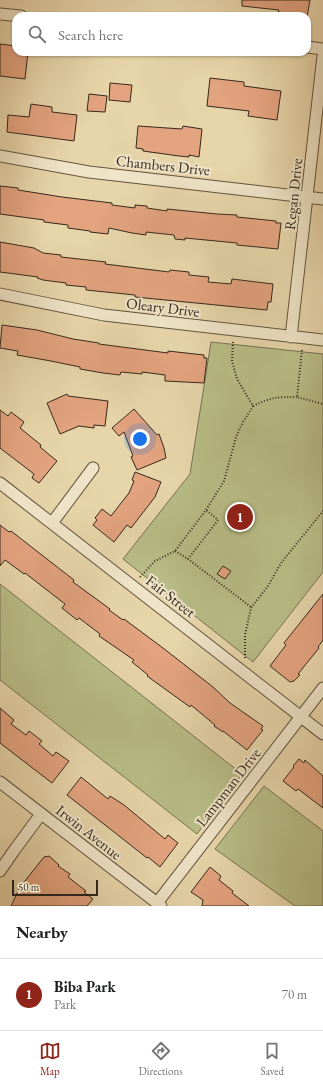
<!DOCTYPE html>
<html lang="en">
<head>
<meta charset="utf-8">
<style>
  body { margin:0; font-family:"EB Garamond",serif; background:#f6f6f6; color:#202124 }
  .scale { position:absolute; left:12px; bottom:10px; width:86px; box-sizing:border-box; padding-left:4px; border:2px solid #35291b; border-top:0; font-size:11px; line-height:14px; white-space:nowrap; color:#35291b; -webkit-text-stroke:3px #efe4c8; paint-order:stroke }
  .you { position:absolute; left:140px; top:439px; width:14px; height:14px; margin:-10px; border:3px solid #fff; border-radius:50%; background:#1a73e8; box-shadow:0 0 0 6px #1a73e833 }
  .badge { display:grid; place-items:center; width:26px; height:26px; border-radius:50%; background:#8f2418; color:#fff; font-size:13px; font-weight:700 }
  .pin { position:absolute; translate:-50% -50%; border:2px solid #fff; box-shadow:0 1px 4px #0006 }
  .list { margin:0; padding:0; list-style:none }
  h2 { display:flex; justify-content:space-between; align-items:center; height:52px; margin:0; padding:0 16px; font-size:17px }
  h2 small { font-size:13px; font-weight:400; color:#757577 }
  .list li { display:grid; grid-template-columns:26px 1fr auto; gap:12px; align-items:center; box-sizing:border-box; height:72px; padding:0 16px; border-top:1px solid #e0e0e0 }
  .list b { display:block; font-size:15px; white-space:nowrap }
  .list p { margin:0; font-size:13px; white-space:nowrap; color:#757577 }
  .list em { font-size:13px; font-style:normal; color:#757577 }
  .icon { flex:none; width:22px; height:22px; fill:none; stroke:currentColor; stroke-width:2; stroke-linecap:round; stroke-linejoin:round }
  .map { position:relative; flex:none; width:323px; height:906px; overflow:hidden }
  .search { position:absolute; background:#fff; box-shadow:0 1px 3px #0004; left:12px; right:12px; top:12px; height:44px; display:flex; align-items:center; gap:10px; box-sizing:border-box; padding:0 14px; border-radius:12px; color:#757577; font-size:15px }
  .sheet { height:124px; background:#fff }
  nav { display:flex; justify-content:space-around; align-items:center; box-sizing:border-box; height:56px; border-top:1px solid #e0e0e0; background:#fff; font-size:11px; color:#757577 }
  nav a { display:grid; justify-items:center; gap:2px }
  nav .on { color:#8f2418 }
  .map>svg:first-child { display:block }
  .green { fill:#b8bc86; stroke:#767250 }
  .building { fill:#e3a37f; stroke:#35291b }
  .lines { fill:none; stroke-linecap:round; stroke-linejoin:round }
  .minor-casing { stroke:#62543f; stroke-width:13 }
  .path { stroke:#35291b; stroke-width:2; stroke-dasharray:1 2; stroke-linecap:butt }
  .minor { stroke:#efe4c8; stroke-width:11 }
  .labels { text-anchor:middle; dominant-baseline:central; stroke-width:4; stroke-linejoin:round; paint-order:stroke }
  .street-label { font-size:15px; fill:#35291b; stroke:#efe4c8 }
</style>
</head>
<body>
<div class="map">
<svg width="323" height="906" viewBox="0 0 323 906">
  <rect width="100%" height="100%" fill="#e7d5aa"/>
  <filter id="stains"><feTurbulence type="fractalNoise" baseFrequency=".005" numOctaves="4"/><feColorMatrix values="0 0 0 0 .2 0 0 0 0 .09 0 0 0 0 .02 0 0 0 .5 -.17"/></filter>
  <radialGradient id="worn" r=".72"><stop offset=".6" stop-color="#630" stop-opacity="0"/><stop offset="1" stop-color="#630" stop-opacity=".3"/></radialGradient>
  <path class="green" d="M211,342L323,354V572L253,662L123,559L190,474Z
    M0,584L242,774L197,834L0,680Z
    M264,786L323,831V906H295L215,849Z"/>
  <path class="building" d="M242,0H310L307,17L278,12L279,10L242,6Z
    M0,44L16,46V52H28L25,79L0,76Z
    M210,78L244,82V86L281,91L277,120L248,116L249,111L207,106Z
    M110,83L132,85L130,102L109,100Z
    M89,94L107,96L105,112L87,111Z
    M31,104L52,107V112L77,115L74,141L7,132L8,115L29,117Z
    M138,126L182,129L183,126L202,129L199,157L189,155V157L179,156L143,151V149L136,148Z
    M0,186L18,188V190L62,197L112,203V205L135,208V205L147,206V208L167,211V209L217,214L237,215V217L276,221V223H281L278,249L237,245V243L185,238V240L175,239L174,235L146,232V235L132,233L109,228L108,234L90,232V231L68,228V225L44,222V220L0,214Z
    M0,242L34,248L43,253L61,255V257L106,262L105,264L169,272L170,270L189,272V275L209,277L208,282L231,284L232,279L273,284L271,302H268L267,310L135,297V295L86,290V287L66,285V283L43,280L37,278L38,277L0,272Z
    M2,325L37,330L73,339L99,343V344L168,353V351L204,355V358H207L204,383L165,381V375L142,372V374L121,372L120,375L103,373L80,369V367L51,361L17,355L18,351L0,348Z
    M67,394L68,396L108,401L105,426L94,425V428L79,426L60,434L47,403Z
    M134,409L157,435L159,434L164,448L166,458L137,470L131,457L133,456L124,432L119,436L112,428Z
    M0,410L8,416L11,412L24,422L20,428L41,445L40,447L57,461L39,483L32,478L34,474L0,448Z
    M135,472L161,482L155,497L131,528L127,525L114,542L93,525L97,520L95,518L102,509L111,516L129,493L134,481L132,480Z
    M0,525L9,532L11,531L74,580L73,582L110,609L109,610L123,620L124,619L163,648L213,687L230,703L263,726L261,729L263,730L247,750L223,731V732L214,726L215,725L191,705L190,707L147,676L148,675L132,662L134,660L99,636L100,634L79,618L77,620L62,608L65,604L25,573L24,574L5,560L0,566Z
    M223,566L231,571L225,579L217,574Z
    M323,594V640L318,647L319,648L298,674L300,675L294,681L290,682L270,666L286,645L284,643Z
    M0,708L14,720L11,724L26,735L29,731L42,741L39,744L53,756L56,752L69,761L52,783L0,743Z
    M299,759L304,763L305,760L323,776V808L298,789L296,791L283,781L294,767L293,766Z
    M81,777L108,799L110,796L124,805L165,839L168,835L178,843L160,867L148,857L147,858L67,795Z
    M49,856L59,865L58,866L70,874L68,877L86,891L84,892L93,899L87,906H11L19,889L28,877L44,857Z
    M210,867L221,876L219,880L233,891L232,893L249,906H202L203,900L191,892Z"/>
  <g class="lines">
    <g class="minor-casing">
      <path id="minor" d="M0,14L21,16
        M307,47L323,49
        M0,156L89,172L323,199
        M0,294L104,315L323,340
        M291,337L323,56
        M0,483L323,734
        M52,523L93,468
        M0,782L161,906
        M0,871L13,852L41,814
        M157,903L323,688"/>
    </g>
    <path class="path" d="M233,342L232,361L237,379L253,406C272,397 276,397 297,397
      M302,350L297,397L323,404
      M175,551L188,559L251,607
      M188,559L218,520L206,510
      M140,577L155,561L175,551L206,510L224,481L236,437L243,422L253,406
      M245,658V635L251,608L268,586L281,563L323,511"/>
    <use href="#minor" class="minor"/>
  </g>
  <g class="labels">
    <g class="street-label">
      <text transform="translate(163 165) rotate(6)">Chambers Drive</text>
      <text transform="translate(293 194) rotate(-84)">Regan Drive</text>
      <text transform="translate(163 307) rotate(7)">Oleary Drive</text>
      <text transform="translate(171 596) rotate(38)">Fair Street</text>
      <text transform="translate(228 787) rotate(-52)">Lampman Drive</text>
      <text transform="translate(89 832) rotate(38)">Irwin Avenue</text>
    </g>
  </g>
  <rect width="100%" height="100%" filter="url(#stains)"/>
  <rect width="100%" height="100%" fill="url(#worn)"/>
</svg>
<div class="scale">50 m</div>
<div class="you"></div>
<div class="pin badge" style="left:240px;top:517px">1</div>
<div class="search"><svg class="icon" aria-label="search" viewBox="0 0 24 24"><circle cx="10" cy="10" r="6"/><path d="M15 15l6 6"/></svg>Search here</div>
</div>
<section class="sheet">
<h2>Nearby<small></small></h2>
<ul class="list">
<li><span class="badge">1</span><div><b>Biba Park</b><p>Park</p></div><em>70 m</em></li>
</ul>
</section>
<nav>
<a class="on"><svg class="icon" aria-label="map" viewBox="0 0 24 24"><path d="M3 6l6-2 6 2 6-2v14l-6 2-6-2-6 2zM9 4v14M15 6v14"/></svg>Map</a>
<a><svg class="icon" aria-label="directions" viewBox="0 0 24 24"><path d="M12 3l9 9-9 9-9-9zM9 14v-3h6M13 9l2 2-2 2"/></svg>Directions</a>
<a><svg class="icon" aria-label="saved" viewBox="0 0 24 24"><path d="M7 4h10v16l-5-4-5 4z"/></svg>Saved</a>
</nav>
</body>
</html>
